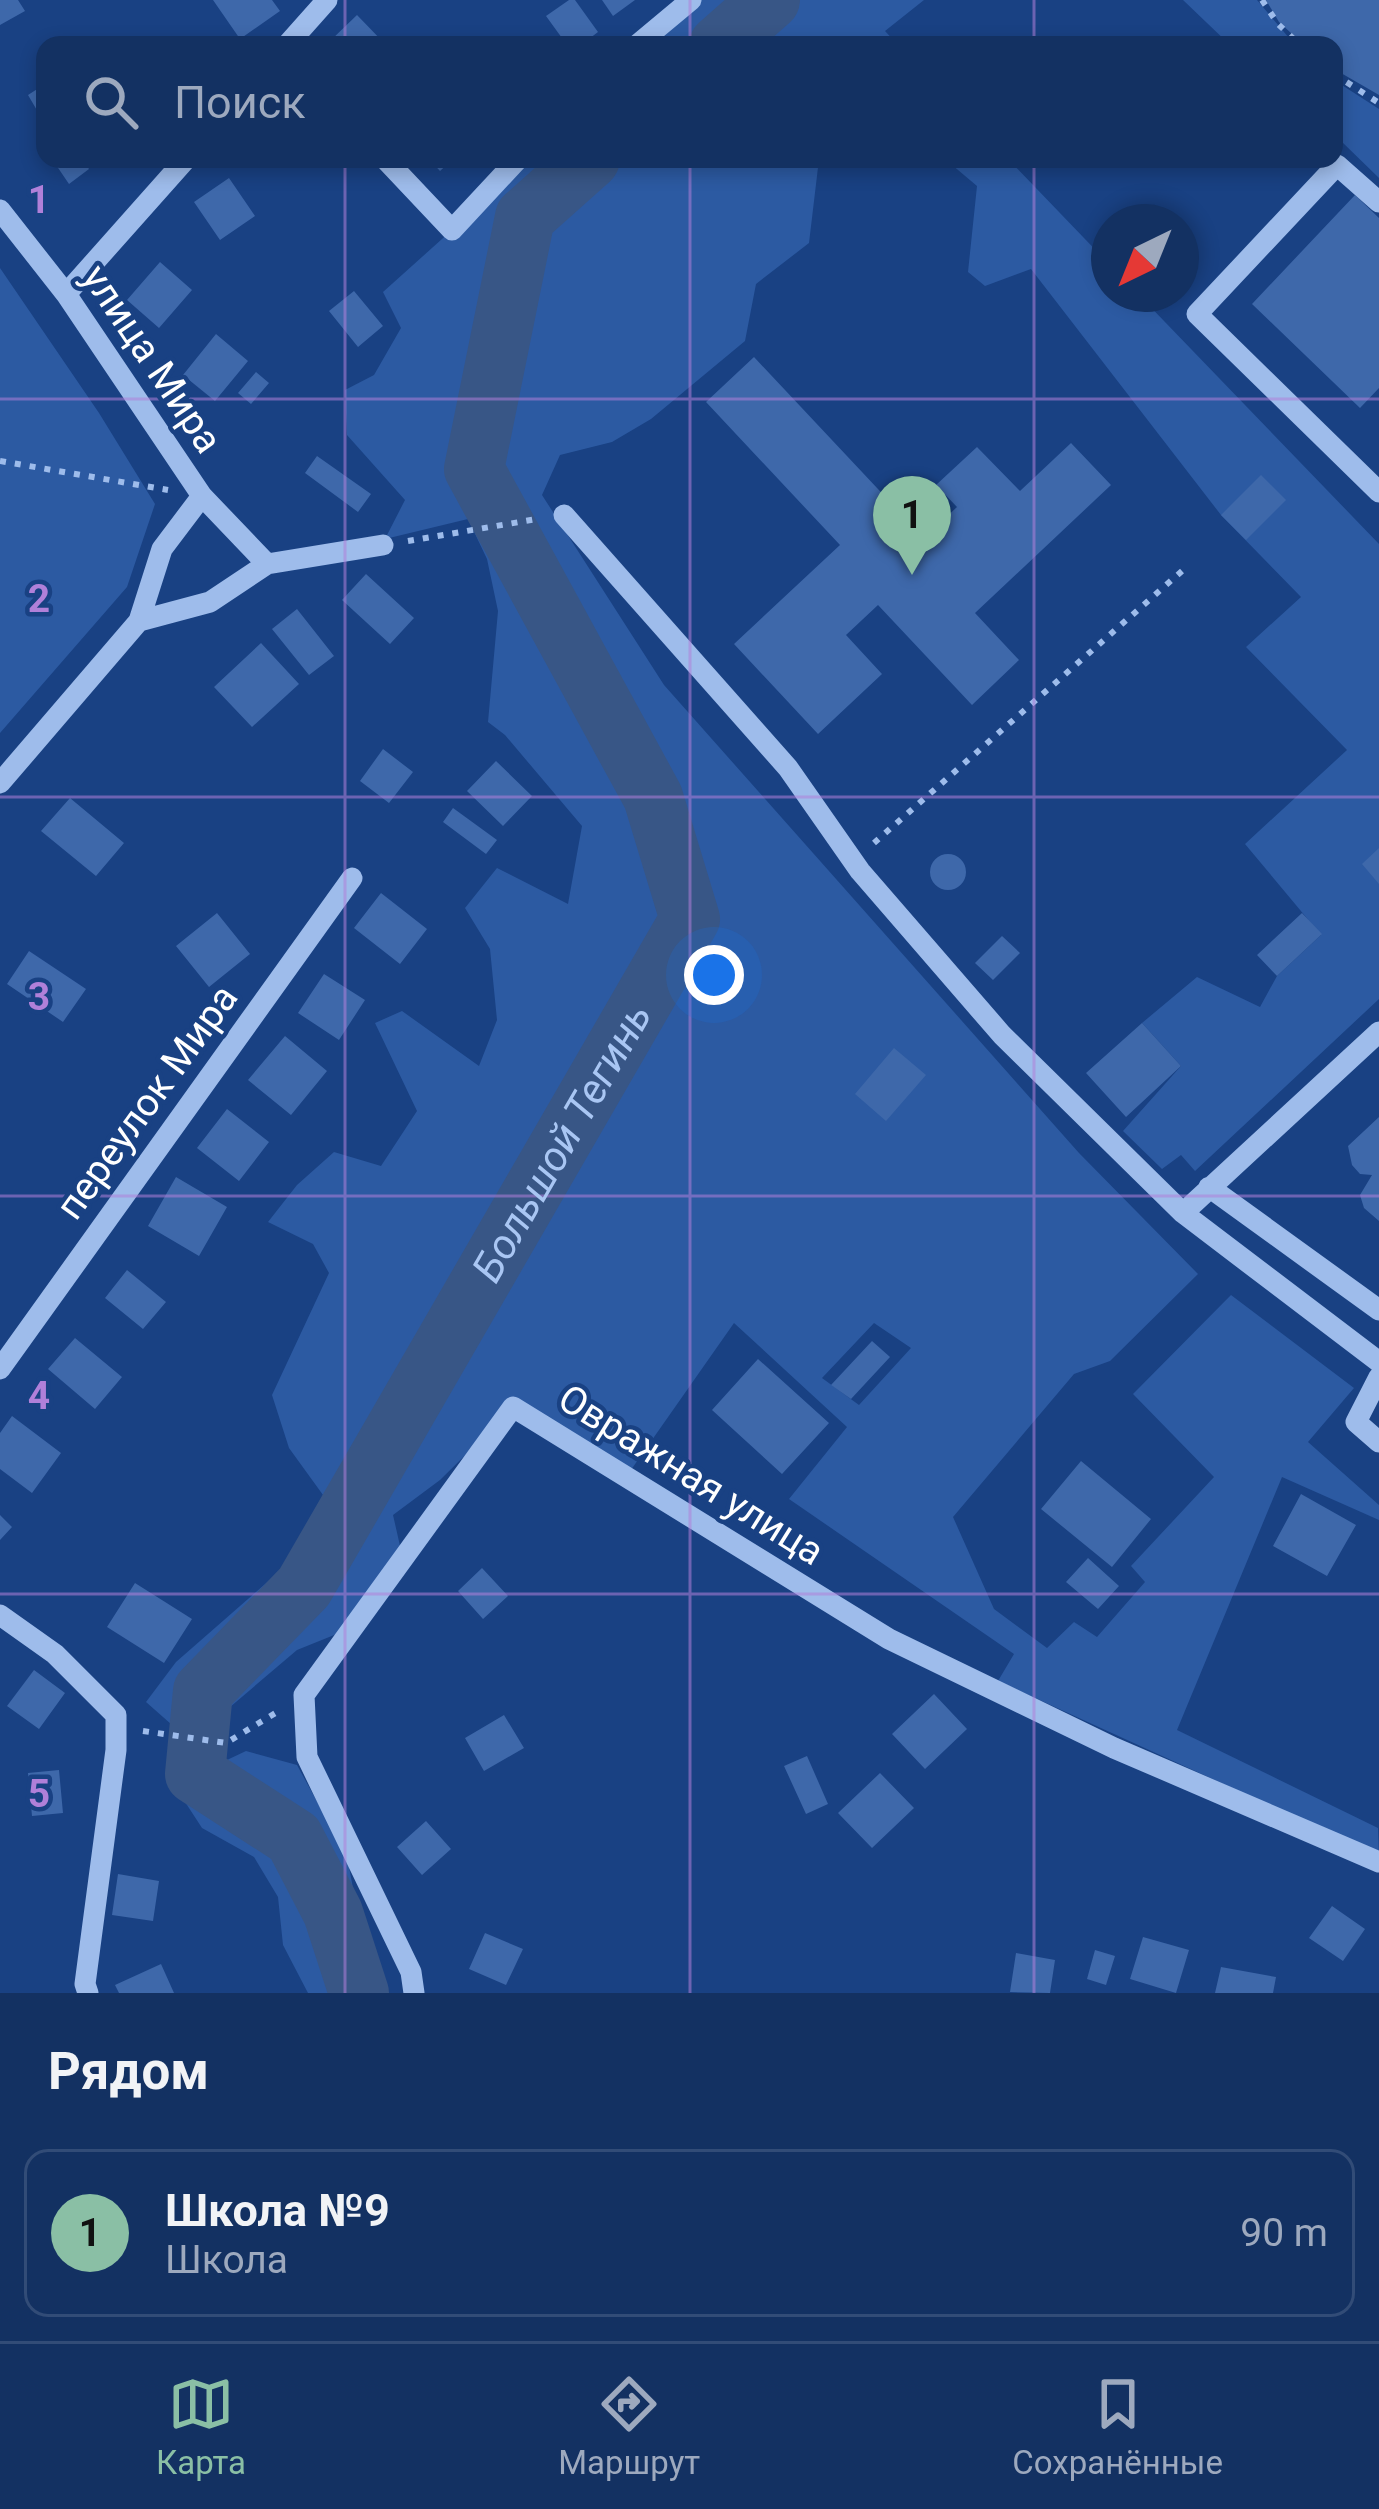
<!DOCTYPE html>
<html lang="ru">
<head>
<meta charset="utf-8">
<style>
  body { margin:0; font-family:Roboto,sans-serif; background:#1c3968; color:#f1f3f6 }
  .compass { position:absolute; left:1091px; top:204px; width:108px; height:108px; border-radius:50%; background:#133162; box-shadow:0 6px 18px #0003; rotate:223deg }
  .you { position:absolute; left:714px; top:975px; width:42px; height:42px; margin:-30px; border:9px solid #fff; border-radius:50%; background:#1a73e8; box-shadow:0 0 0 18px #1a73e833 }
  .badge { display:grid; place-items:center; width:78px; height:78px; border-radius:50%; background:#8abfa5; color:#111; font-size:39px; font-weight:700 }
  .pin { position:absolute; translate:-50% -99px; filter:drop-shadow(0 3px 6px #0008) }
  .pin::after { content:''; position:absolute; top:63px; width:42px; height:36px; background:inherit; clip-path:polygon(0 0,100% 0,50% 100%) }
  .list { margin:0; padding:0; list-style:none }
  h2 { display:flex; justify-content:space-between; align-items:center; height:156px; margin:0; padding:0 48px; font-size:51px }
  h2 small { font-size:39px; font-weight:400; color:#9da9be }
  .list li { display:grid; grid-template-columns:78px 1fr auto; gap:36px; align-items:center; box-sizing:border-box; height:168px; margin:0 24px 24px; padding:0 24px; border:3px solid #324c77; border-radius:24px }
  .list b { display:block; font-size:45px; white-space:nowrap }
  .list p { margin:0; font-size:39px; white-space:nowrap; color:#9da9be }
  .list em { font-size:39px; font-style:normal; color:#9da9be }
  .icon { flex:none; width:66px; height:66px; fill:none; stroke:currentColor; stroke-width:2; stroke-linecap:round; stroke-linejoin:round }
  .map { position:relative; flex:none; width:1379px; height:1993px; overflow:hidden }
  .search { position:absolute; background:#133162; box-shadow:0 6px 18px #0003; left:36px; right:36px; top:36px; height:132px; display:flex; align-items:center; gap:30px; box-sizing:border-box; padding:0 42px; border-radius:24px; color:#9da9be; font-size:45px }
  .sheet { height:348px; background:#133162 }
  nav { display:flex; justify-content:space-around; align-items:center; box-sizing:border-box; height:168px; border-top:3px solid #324c77; background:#133162; font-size:33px; color:#9da9be }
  nav a { display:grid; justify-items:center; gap:6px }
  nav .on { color:#8abfa5 }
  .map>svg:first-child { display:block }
  .green { fill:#2c5aa2; fill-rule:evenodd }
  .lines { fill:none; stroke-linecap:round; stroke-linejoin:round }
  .river { stroke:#385686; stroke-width:60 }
  .building { fill:#3e68aa }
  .path { stroke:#9ebceb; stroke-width:6; stroke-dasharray:6 9; stroke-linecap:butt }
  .minor { stroke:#9ebceb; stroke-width:21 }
  .grid { fill:none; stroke:#b080d9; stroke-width:3; stroke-opacity:0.55 }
  .labels { text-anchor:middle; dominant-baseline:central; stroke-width:9; stroke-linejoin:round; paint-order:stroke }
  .street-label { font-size:39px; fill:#fff; stroke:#194183 }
  .water-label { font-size:42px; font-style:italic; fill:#a9c6f3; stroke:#194183 }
  .grid-label { font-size:39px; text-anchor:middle; font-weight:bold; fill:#b080d9; stroke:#194183; stroke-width:9; stroke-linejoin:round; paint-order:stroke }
</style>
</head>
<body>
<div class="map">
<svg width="1379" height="1993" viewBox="0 0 1379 1993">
  <rect width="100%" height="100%" fill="#194183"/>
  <path class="green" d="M691,0H924L885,31L898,45H637Z
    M1183,0H1257L1295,45H1230Z
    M1334,80L1379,109V178L1341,141H1334Z
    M518,159H819L809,243L756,284L745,341L651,419L612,442L560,455L542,495L664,685L1079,1153L1198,1274L1110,1361L1074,1374L953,1517L994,1609L1047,1648L1074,1622L1097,1637L1145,1582L1131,1566L1214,1477L1133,1394L1231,1295L1354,1388L1308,1442L1379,1505V1520L1282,1477L1177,1730L1378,1828L1379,1855L998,1681L1014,1654L789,1499L847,1427L734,1323L626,1477L513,1408L440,1480L393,1515L403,1559L354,1627L297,1650L223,1713L180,1732L146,1702L176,1662L280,1571L323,1495L289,1448L272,1395L329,1273L313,1244L268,1222L297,1185L334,1152L381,1166L417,1111L375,1023L402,1011L479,1066L497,1020L490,949L465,908L497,868L568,904L582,826L505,735L488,722L498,611L487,559L468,519L385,539L405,500L347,435L345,390L374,375L401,328L383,292L452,230ZM874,1323L911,1348L859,1405L822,1378Z
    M945,159H1008L1109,264V294H1138L1379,544V999L1195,1171L1181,1155L1162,1169L1123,1131L1181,1066L1142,1023L1197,977L1260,1007L1277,976L1321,935L1245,844L1347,750L1246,647L1301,597L1221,515L1031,269L985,286L968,272L977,186Z
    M0,268L99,413L155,504L127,587L0,733Z
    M246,1751L297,1765L347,1856L371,1985L386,1993H308L283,1945L278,1897L254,1857L202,1828L174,1785Z"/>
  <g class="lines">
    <g class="river">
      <path d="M719,45L770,0"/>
      <path id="s1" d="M359,1993L333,1913L294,1838L195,1774L203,1691L304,1587L690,919L653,797L474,469L525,217L590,159"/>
    </g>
  </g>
  <path class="building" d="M0,0H18L25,11L0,25Z
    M213,0H272L280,11L240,39Z
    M569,0H575L598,32L581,45H567L546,16Z
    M602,0H635L613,16Z
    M1266,0H1379V95L1334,69V45H1304L1279,22Z
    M357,15L386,45H333L329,42Z
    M45,84V124L28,95Z
    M52,159H82L89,169L69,184Z
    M429,159H453L440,171Z
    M229,178L255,216L220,240L194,202Z
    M1355,195L1379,218V388L1360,408L1252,304Z
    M160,262L192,290L159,328L127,300Z
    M354,291L383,326L358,347L329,311Z
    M216,334L248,361L215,401L183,375Z
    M754,357L924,538L957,507L936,485L977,447L1020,491L1071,443L1111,485L975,613L1019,660L972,705L878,605L846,635L882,674L818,734L734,644L840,545L706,402Z
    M256,372L269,383L251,404L238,393Z
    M317,456L371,494L358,512L305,473Z
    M1261,475L1286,500L1246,540L1221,515Z
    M366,574L414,618L390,644L342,600Z
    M297,609L334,656L309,675L272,629Z
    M261,643L299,684L252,727L214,687Z
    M383,749L413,772L389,803L360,781Z
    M496,761L532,796L503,826L467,791Z
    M70,798L124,843L96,876L41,831Z
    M453,808L497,840L486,854L443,822Z
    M1379,848V884L1362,864Z
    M930 872a18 18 0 1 1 36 0a18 18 0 1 1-36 0Z
    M381,893L427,929L400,964L354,928Z
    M217,913L250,954L209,987L176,946Z
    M1302,913L1322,934L1277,976L1257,955Z
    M1002,936L1020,953L993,980L975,963Z
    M29,951L86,989L63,1022L7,984Z
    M324,974L365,1000L339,1040L298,1013Z
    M1142,1023L1181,1066L1126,1117L1086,1073Z
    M285,1036L327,1071L291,1115L248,1080Z
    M894,1048L926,1075L886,1121L855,1094Z
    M227,1109L269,1142L239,1181L197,1148Z
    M1379,1117V1221L1364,1208L1360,1195L1372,1175L1360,1174L1352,1165L1348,1146Z
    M176,1177L227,1207L199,1256L148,1226Z
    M127,1270L166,1302L143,1329L105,1298Z
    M75,1338L122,1377L95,1409L48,1369Z
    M872,1341L890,1357L851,1399L831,1385Z
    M758,1359L829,1423L782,1474L712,1410Z
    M12,1416L61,1453L32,1493L0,1469V1433Z
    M1081,1461L1151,1519L1112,1567L1041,1509Z
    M1301,1494L1356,1525L1327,1576L1273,1546Z
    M0,1515L12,1527L0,1540Z
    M1088,1558L1119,1586L1098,1609L1066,1582Z
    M482,1568L508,1596L483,1619L458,1591Z
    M135,1583L192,1619L164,1663L107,1627Z
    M34,1670L65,1693L39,1729L7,1706Z
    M934,1694L967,1729L925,1769L892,1734Z
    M504,1715L524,1748L484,1771L465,1738Z
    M807,1756L828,1804L806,1814L784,1766Z
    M59,1770L63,1813L32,1816L28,1773Z
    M880,1773L914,1808L872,1848L838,1813Z
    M426,1821L451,1849L422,1875L397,1847Z
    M118,1874L159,1881L153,1921L112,1915Z
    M1332,1906L1365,1929L1343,1961L1309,1938Z
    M485,1933L523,1949L506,1985L469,1969Z
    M1143,1937L1189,1950L1176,1993L1130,1979Z
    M1095,1950L1115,1956L1106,1985L1087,1979Z
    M1016,1953L1055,1960L1050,1993L1010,1992Z
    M161,1964L174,1993H119L115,1985Z
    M1221,1967L1276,1977L1273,1993H1215Z"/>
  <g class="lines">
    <path class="path" d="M1262,0L1278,24L1300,45
      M1334,74L1379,103
      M0,461L168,490
      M408,541L537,519
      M874,843L1182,571
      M143,1731L226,1743L282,1709"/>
    <path class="minor" d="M287,45L327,0
      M637,45L691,0
      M385,159L452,230L518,159
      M1379,202L1337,165L1197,314L1379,492
      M0,210L66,294L202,496L162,549L139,621L0,783
      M66,294L186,159
      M202,496L267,564
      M564,515L788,768L860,871L1002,1035L1183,1213L1379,1362
      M139,621L210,602L267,564L383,545
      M1209,1187L1379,1310
      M1183,1213L1379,1032
      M0,1369L352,878
      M1379,1377L1356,1422L1379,1442
      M0,1615L55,1654L116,1715V1750L85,1984L88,1993
      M414,1993L411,1972L307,1757L304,1695L513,1407L889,1639L1114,1748L1379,1862"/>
  </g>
  <path class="grid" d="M345,0V45M690,0V45M1034,0V45M345,159V1993M690,159V1993M1034,159V1993M0,399H1379M0,797H1379M0,1196H1379M0,1594H1379"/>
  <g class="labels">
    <g class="street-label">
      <text transform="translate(152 359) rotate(56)">улица Мира</text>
      <text transform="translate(147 1102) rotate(-54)">переулок Мира</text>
      <text transform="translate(691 1475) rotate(32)">Овражная улица</text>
    </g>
    <g class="water-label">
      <text stroke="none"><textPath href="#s1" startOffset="1029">Большой Тегинь</textPath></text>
    </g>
  </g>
  <g class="grid-label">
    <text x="39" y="213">1</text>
    <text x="39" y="612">2</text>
    <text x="39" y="1010">3</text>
    <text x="39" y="1409">4</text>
    <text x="39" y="1807">5</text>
  </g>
</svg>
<svg class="compass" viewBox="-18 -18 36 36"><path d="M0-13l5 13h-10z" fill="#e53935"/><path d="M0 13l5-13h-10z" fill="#9da9be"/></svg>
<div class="you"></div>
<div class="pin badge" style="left:912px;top:575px">1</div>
<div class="search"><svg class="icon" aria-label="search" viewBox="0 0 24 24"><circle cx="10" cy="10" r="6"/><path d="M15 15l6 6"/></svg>Поиск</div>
</div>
<section class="sheet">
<h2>Рядом<small></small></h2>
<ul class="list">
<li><span class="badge">1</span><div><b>Школа №9</b><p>Школа</p></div><em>90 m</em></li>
</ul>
</section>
<nav>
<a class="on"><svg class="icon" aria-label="map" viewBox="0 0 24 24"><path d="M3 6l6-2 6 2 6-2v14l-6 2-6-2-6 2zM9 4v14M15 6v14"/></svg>Карта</a>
<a><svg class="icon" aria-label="directions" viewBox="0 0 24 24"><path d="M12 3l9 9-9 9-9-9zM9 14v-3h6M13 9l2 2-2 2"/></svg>Маршрут</a>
<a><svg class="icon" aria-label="saved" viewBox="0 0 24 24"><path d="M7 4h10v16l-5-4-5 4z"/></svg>Сохранённые</a>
</nav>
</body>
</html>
